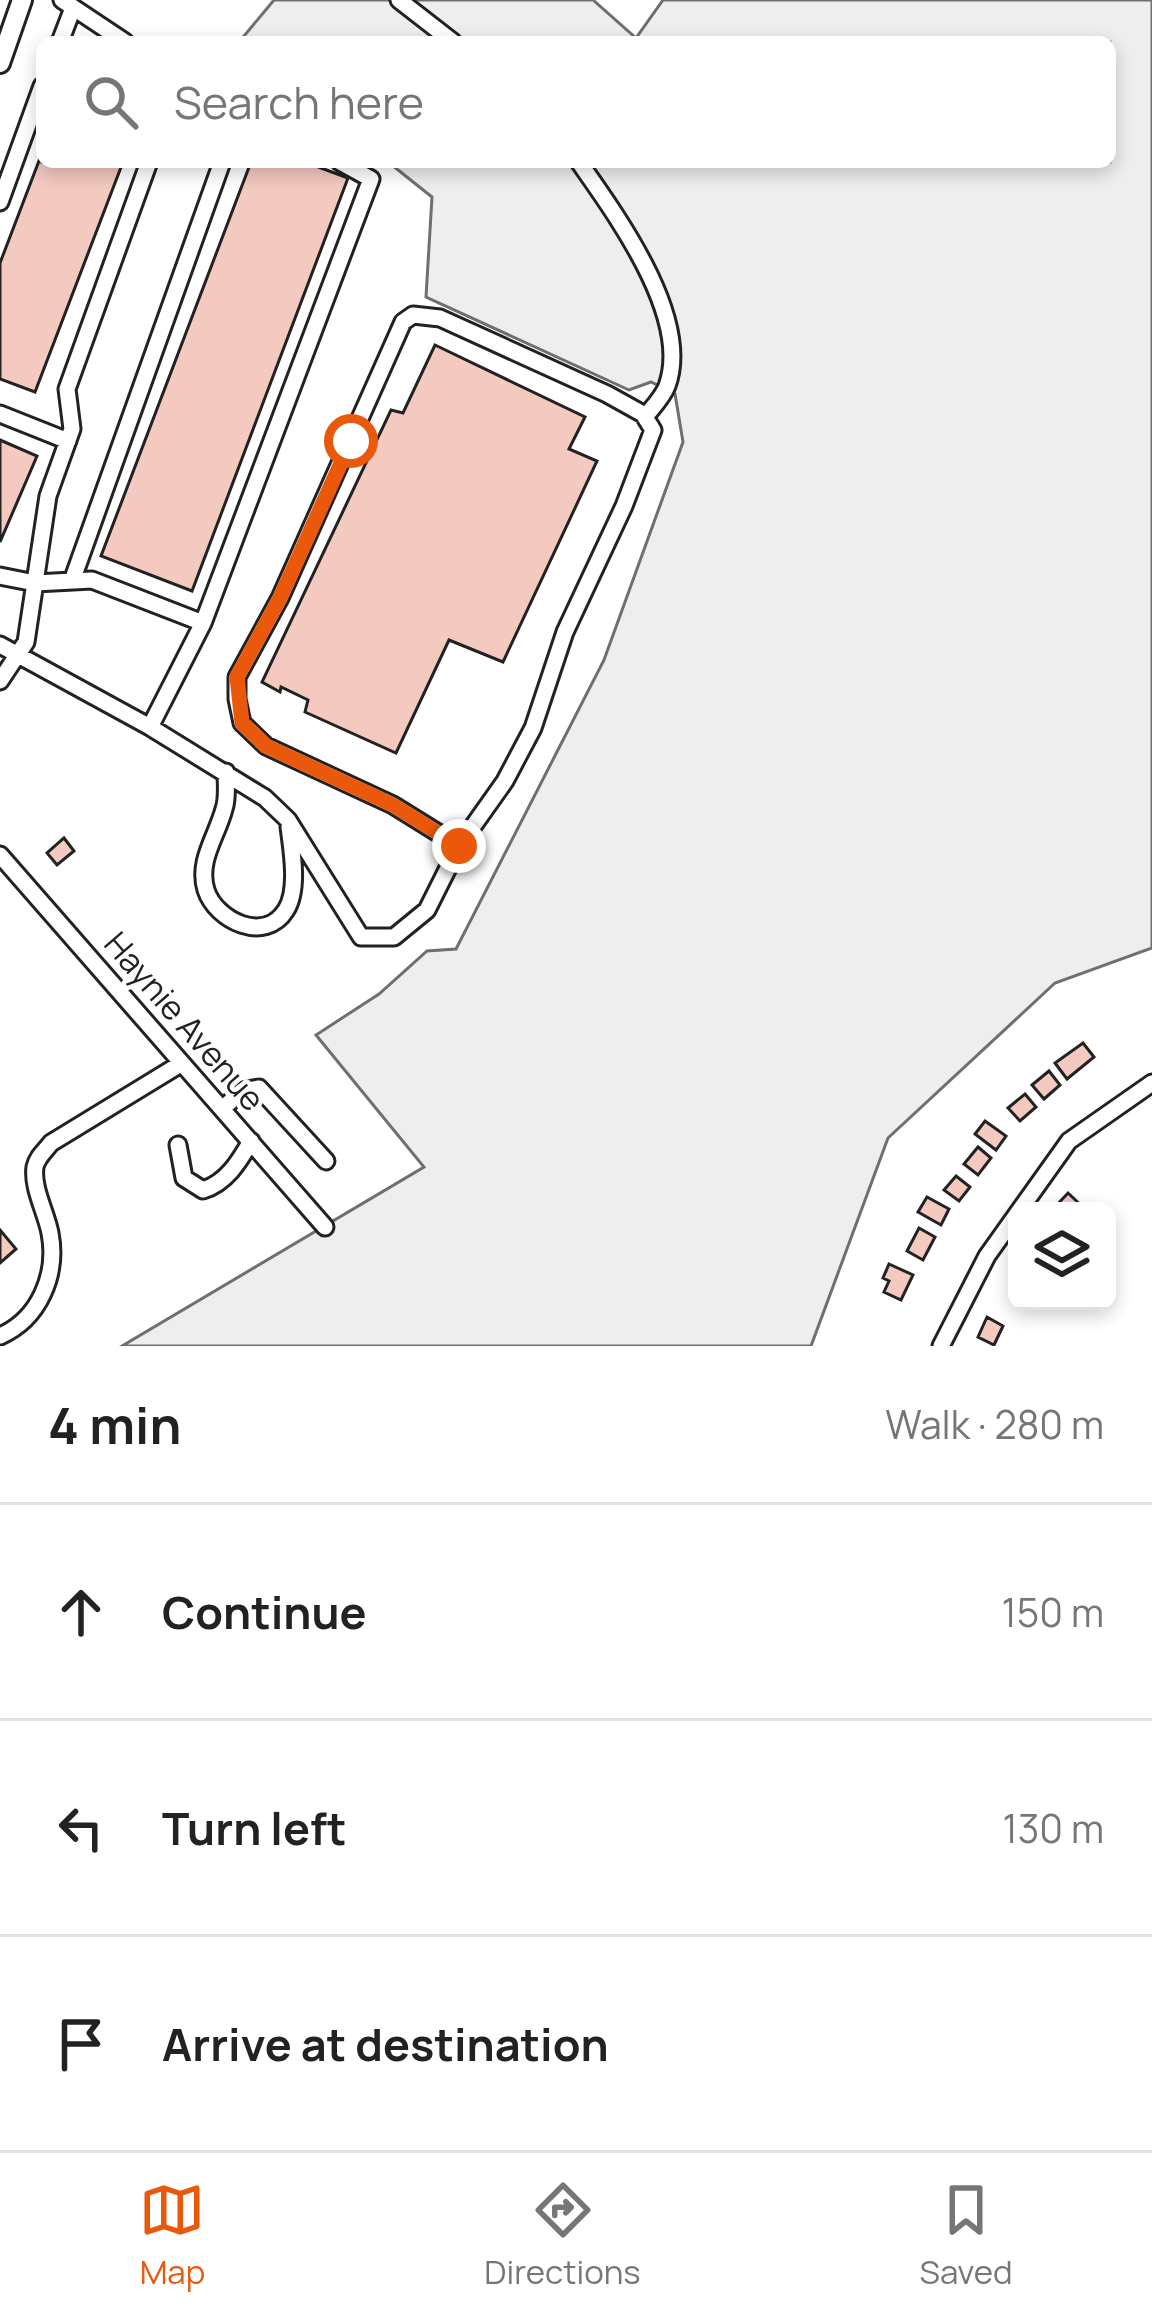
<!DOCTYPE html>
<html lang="en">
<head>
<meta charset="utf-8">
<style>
  body { margin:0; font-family:Manrope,sans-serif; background:#f2f2f2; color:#222 }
  .controls { position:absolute; right:36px; bottom:36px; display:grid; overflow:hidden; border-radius:18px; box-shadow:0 6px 18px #0003 }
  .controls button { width:108px; height:108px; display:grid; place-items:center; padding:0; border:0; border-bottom:3px solid #e0e0e0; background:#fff; color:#222; font:60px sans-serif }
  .stop { position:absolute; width:36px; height:36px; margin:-27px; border:9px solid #ea580c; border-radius:50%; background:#fff }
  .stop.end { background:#ea580c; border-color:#fff; box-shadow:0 3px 12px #0008 }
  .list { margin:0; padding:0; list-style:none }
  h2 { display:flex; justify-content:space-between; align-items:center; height:156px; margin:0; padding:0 48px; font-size:51px }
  h2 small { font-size:39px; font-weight:400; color:#767676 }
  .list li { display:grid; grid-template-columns:78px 1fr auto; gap:36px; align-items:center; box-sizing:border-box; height:216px; padding:0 48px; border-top:3px solid #e0e0e0 }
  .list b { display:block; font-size:45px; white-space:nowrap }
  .list em { font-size:39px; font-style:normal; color:#767676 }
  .icon { flex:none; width:66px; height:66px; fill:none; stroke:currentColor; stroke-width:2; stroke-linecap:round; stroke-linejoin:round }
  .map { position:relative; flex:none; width:1152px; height:1346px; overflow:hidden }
  .search { position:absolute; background:#fff; box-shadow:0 6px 18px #0003; left:36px; right:36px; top:36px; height:132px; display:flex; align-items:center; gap:30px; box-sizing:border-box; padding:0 42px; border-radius:18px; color:#767676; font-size:45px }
  .sheet { height:804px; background:#fff }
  nav { display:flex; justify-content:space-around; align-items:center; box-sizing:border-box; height:168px; border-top:3px solid #e0e0e0; background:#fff; font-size:33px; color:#767676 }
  nav a { display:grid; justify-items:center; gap:6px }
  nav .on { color:#ea580c }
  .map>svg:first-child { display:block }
  .green { fill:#eee; stroke:#6f6f6f; stroke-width:3 }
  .building { fill:#f3c9c0; stroke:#222; stroke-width:3 }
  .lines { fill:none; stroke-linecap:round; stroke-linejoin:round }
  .minor-casing { stroke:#222; stroke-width:21 }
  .major-casing { stroke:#222; stroke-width:24 }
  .minor { stroke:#fff; stroke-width:15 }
  .major { stroke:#fff; stroke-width:18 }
  .route { stroke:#ea580c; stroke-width:15 }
  .labels { text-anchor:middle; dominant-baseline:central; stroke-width:9; stroke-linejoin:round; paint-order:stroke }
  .street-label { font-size:33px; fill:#222; stroke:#fff }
</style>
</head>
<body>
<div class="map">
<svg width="1152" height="1346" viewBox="0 0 1152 1346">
  <rect width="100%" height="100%" fill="#fff"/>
  <path class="green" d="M274,0H593L636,38L663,0H1152V948L1055,983L888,1138L811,1346H122L424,1167L316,1035L379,994L427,951L456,949L604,660L683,442L675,394L651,382L629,390L426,297L432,197L388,162H1110V42H239Z"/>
  <path class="building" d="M42,153V162H123L35,392L0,379V263Z
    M251,162H305L348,178L192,591L101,556Z
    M435,345L585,417L569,449L597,461L503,662L449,640L396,753L305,712L308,700L281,687L280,692L262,682L391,410L403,413Z
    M0,440L37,456L0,542Z
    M64,838L74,851L57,865L47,853Z
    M1083,1043L1094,1057L1067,1079L1055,1063Z
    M1049,1071L1060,1085L1044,1099L1032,1085Z
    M1025,1094L1036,1107L1020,1121L1008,1108Z
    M985,1121L1006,1136L996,1150L975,1134Z
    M978,1147L991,1158L978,1175L964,1164Z
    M956,1176L970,1187L959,1201L944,1190Z
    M1068,1193L1085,1209L1083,1211L1052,1210Z
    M927,1197L949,1209L941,1225L918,1212Z
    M919,1228L935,1237L923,1260L907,1251Z
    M0,1230L16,1249L0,1263Z
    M889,1264L913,1275L901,1300L884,1292L889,1281L883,1278Z
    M987,1317L1003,1326L994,1345L978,1337Z"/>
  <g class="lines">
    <g class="minor-casing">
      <path id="minor" d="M62,0L125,42
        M399,0L453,42
        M60,42L73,8
        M579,162C616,215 692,318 667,386C663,397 652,408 645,417
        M0,202L42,86
        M0,414L68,441
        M0,576L35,583L92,580L203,623L150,727
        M72,581L222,162
        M203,623L371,179L340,162
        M0,645L150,727L265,798L288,820L361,937H394L427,910L459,846L505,781L533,728L565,632L624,506L653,430L643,414L607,394L440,318L413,315L403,322L280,598L237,677V699L242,723L266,746L393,805L459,846
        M0,681L26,642L48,496L72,429L67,389L149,162
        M226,772C226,785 228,798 224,809C217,836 197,861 206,890C216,921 265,944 286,910C299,890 292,850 289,827
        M0,855L325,1227
        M222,1109L242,1091L259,1088L326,1161
        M178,1145L184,1178L203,1190C226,1183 239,1162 251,1141
        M0,1336C39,1319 58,1275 50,1233C46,1212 32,1188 35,1167C37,1157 45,1151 51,1143L182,1063
        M941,1346L987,1256L1069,1141L1152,1083"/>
    </g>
    <g class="major-casing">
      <path id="major" d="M0,63L22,0"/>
    </g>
    <use href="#minor" class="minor"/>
    <use href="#major" class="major"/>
  </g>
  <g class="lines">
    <path class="route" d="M351,441L280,598L237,677L242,723L266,746L393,805L459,846"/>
  </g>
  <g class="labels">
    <g class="street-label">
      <text transform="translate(185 1021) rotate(49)">Haynie Avenue</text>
    </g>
  </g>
</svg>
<div class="controls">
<button><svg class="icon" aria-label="layers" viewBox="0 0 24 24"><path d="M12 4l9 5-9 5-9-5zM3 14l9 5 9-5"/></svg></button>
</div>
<div class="stop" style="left:351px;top:441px"></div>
<div class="stop end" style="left:459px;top:846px"></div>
<div class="search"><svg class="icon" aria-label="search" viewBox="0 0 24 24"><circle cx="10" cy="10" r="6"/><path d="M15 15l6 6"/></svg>Search here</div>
</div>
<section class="sheet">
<h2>4 min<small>Walk · 280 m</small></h2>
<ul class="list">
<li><svg class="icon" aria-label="ahead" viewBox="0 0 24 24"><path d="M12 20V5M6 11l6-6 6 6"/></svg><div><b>Continue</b></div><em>150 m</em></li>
<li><svg class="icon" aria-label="left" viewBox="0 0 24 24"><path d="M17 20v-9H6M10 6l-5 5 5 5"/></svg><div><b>Turn left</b></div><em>130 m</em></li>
<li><svg class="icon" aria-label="arrive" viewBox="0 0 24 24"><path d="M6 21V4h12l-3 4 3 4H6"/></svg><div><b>Arrive at destination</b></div></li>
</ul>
</section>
<nav>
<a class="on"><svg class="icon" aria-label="map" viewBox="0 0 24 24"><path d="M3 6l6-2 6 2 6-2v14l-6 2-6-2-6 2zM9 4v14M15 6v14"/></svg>Map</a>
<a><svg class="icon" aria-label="directions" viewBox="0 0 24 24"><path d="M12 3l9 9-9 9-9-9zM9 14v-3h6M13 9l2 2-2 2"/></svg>Directions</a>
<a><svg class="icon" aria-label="saved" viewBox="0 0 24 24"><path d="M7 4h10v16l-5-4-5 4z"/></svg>Saved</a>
</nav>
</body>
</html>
